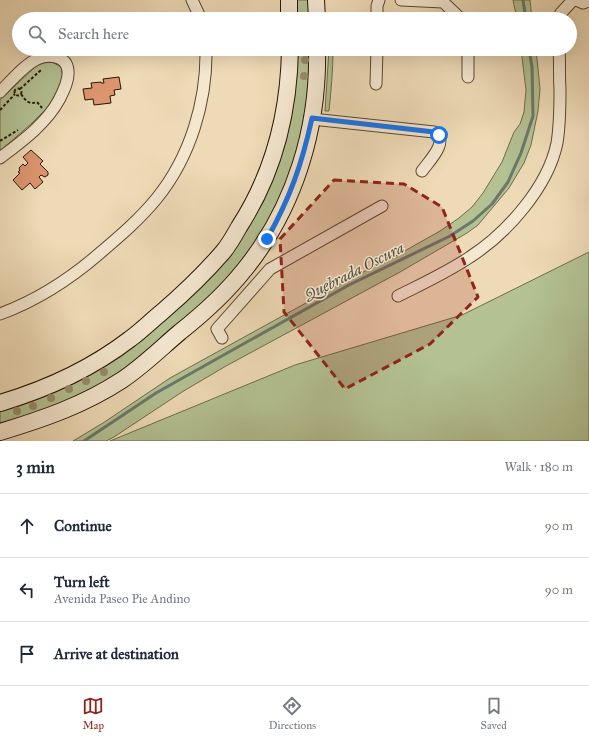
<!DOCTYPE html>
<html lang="en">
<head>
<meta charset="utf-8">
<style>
  body { margin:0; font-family:"IM FELL Great Primer",serif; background:#f6f6f7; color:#1f2937 }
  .stop { position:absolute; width:12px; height:12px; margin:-9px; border:3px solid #1a73e8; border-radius:50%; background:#fff }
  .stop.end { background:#1a73e8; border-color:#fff; box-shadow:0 1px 4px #0008 }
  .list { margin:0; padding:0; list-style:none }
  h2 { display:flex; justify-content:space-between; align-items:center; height:52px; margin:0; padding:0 16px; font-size:17px }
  h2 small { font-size:13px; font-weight:400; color:#747a83 }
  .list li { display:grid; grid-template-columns:26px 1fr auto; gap:12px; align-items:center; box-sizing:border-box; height:64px; padding:0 16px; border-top:1px solid #e0e1e3 }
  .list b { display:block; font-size:15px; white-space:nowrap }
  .list p { margin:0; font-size:13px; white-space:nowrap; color:#747a83 }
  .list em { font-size:13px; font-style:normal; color:#747a83 }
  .icon { flex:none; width:22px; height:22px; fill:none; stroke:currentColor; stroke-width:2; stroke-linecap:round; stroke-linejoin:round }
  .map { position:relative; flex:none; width:589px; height:441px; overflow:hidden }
  .search { position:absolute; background:#fff; box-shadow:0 4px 16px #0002; left:12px; right:12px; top:12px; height:44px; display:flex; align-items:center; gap:10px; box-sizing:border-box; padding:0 14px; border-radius:22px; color:#747a83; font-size:15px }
  .sheet { height:244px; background:#fff }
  nav { display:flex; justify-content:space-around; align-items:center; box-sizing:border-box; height:56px; border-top:1px solid #e0e1e3; background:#fff; font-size:11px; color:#747a83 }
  nav a { display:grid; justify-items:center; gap:2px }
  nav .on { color:#8f2418 }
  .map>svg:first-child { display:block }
  .green { fill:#b3c193; stroke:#6e6c4a }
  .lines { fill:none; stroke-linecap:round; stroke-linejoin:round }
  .stream { stroke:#6c786a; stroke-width:3 }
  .building { fill:#dc956e; stroke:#291600 }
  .minor-casing { stroke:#5a472e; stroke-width:13 }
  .secondary-casing { stroke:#291600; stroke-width:18 }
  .path { stroke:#291600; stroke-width:2; stroke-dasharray:3 2; stroke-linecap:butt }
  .minor { stroke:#f4e7d0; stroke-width:11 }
  .secondary { stroke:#f4e7d0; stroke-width:16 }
  .tree { fill:#988a6a }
  .route { stroke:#1a73e8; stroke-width:5 }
  .marked { fill:#8f2418; fill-opacity:0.2; stroke:#8f2418; stroke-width:3; stroke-dasharray:8 5; stroke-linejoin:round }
  .labels { text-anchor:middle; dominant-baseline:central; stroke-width:3; stroke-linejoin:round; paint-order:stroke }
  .water-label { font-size:16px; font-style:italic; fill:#504f3e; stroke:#f4e7d0 }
</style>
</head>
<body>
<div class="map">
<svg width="589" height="441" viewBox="0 0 589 441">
  <rect width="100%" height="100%" fill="#eedab6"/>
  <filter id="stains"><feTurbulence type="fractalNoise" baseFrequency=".005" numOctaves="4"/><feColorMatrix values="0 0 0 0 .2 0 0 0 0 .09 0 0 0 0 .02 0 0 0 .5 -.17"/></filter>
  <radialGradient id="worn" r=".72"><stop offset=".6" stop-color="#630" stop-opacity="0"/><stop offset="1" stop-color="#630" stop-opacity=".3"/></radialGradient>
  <path class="green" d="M296,0H313V19H296Z
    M513,0H530L532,19H517Z
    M296,49H314V65L294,168L260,238L219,291L137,362L75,399L0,427V409L177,306L272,180L281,157L287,133Z
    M329,49H333C333,70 331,91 329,111H325Z
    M521,49H536L540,89L538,111L531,145L524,163L509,188L478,225L467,233L400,272L226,366L182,392L114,437L106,441H73L103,423L170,378L353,277L394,257L440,231L459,218L472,207L483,193L502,162L514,132L520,124L524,112L526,90Z
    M52,62L61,67L63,77L57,91L48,107L32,123L0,151V100L35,67L42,63Z
    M589,252V441H110L295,365L462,315Z"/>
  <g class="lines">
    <path class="stream" d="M523,0L526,19
      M84,441L156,393L245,343L349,285L450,236L473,221L492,204L508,182L521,153L533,116L532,67L529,49"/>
  </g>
  <path class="building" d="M119,77L121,89L114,90L115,95L110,96L111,103L94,105L93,99L85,100L83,89L92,88L91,83L101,82V83H104L103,79Z
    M31,150L43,161L40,164L48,172V175L45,177L41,175L39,177L43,182L35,189L30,183L22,190L13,180L20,173L18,172L20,170L19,168L23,164L25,166L28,163L23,157Z"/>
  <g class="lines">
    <g class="minor-casing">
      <path id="minor" d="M192,0L201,19
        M401,0L443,2
        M441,0L461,19
        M576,0L583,3L589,1
        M377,19V6L379,0
        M558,19L561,13L573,0
        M468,77V49
        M376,84L377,49
        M0,92C11,81 23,66 37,59C48,54 67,55 68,71C69,81 63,92 59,100C46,124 21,142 0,158
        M312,119L434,132C450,141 429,161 422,171
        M398,296C422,284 448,272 470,257C507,233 548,187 557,143C560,125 560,107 560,89C559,75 560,62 559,49
        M0,314C38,300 70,279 100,253C120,236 140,219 157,198C190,157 207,102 206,49
        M222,338L217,329L270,269L382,206"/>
    </g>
    <g class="secondary-casing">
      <path id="secondary" d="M289,0V19
        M316,0L317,19
        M0,403C47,389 91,369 130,339C141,331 151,321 162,312C184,293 204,274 223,252C229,245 234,236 239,227C274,173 289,113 290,49
        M0,432C43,419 84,405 122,380C143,366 161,348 180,332C204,313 226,293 245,269C295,207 319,127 317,49"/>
    </g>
    <path class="path" d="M14.5 92a3.5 3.5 0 1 1 7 0a3.5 3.5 0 1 1-7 0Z
      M20,89L41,70
      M21,94C26,101 29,105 37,102L42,108
      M0,110L15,94
      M0,141L18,130"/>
    <use href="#minor" class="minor"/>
    <use href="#secondary" class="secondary"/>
  </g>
  <g class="tree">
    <circle cx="305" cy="60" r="4"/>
    <circle cx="304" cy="76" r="4"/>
    <circle cx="104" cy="372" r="4"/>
    <circle cx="86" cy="381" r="4"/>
    <circle cx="69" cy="389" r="4"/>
    <circle cx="51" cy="398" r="4"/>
    <circle cx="33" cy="406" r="4"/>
    <circle cx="17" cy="411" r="4"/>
  </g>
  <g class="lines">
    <path class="route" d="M267,239C290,198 302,164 312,118L434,132L439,135"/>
  </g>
  <path class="marked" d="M334,180L404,184L442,207L478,297L430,344L345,389L284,312L280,239Z"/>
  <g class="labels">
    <g class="water-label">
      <text transform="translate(354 271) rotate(-27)">Quebrada Oscura</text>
    </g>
  </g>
  <rect width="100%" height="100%" filter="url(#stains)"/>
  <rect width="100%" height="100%" fill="url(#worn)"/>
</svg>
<div class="stop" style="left:439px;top:135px"></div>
<div class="stop end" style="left:267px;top:239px"></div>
<div class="search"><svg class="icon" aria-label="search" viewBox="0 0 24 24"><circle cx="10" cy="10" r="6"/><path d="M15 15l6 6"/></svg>Search here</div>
</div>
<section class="sheet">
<h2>3 min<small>Walk · 180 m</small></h2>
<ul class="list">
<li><svg class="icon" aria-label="ahead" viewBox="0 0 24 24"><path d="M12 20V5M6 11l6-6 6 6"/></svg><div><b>Continue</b></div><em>90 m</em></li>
<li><svg class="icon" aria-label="left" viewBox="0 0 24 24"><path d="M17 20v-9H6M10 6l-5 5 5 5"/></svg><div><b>Turn left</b><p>Avenida Paseo Pie Andino</p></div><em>90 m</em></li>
<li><svg class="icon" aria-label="arrive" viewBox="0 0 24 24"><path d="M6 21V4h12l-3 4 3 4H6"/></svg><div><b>Arrive at destination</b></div></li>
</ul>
</section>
<nav>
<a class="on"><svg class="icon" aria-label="map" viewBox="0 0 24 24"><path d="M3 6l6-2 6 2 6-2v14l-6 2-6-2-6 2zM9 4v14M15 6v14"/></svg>Map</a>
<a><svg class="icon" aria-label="directions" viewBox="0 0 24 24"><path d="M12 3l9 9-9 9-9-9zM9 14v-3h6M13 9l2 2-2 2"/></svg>Directions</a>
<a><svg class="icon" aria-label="saved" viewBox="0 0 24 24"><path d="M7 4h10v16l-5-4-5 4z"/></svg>Saved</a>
</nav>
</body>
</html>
